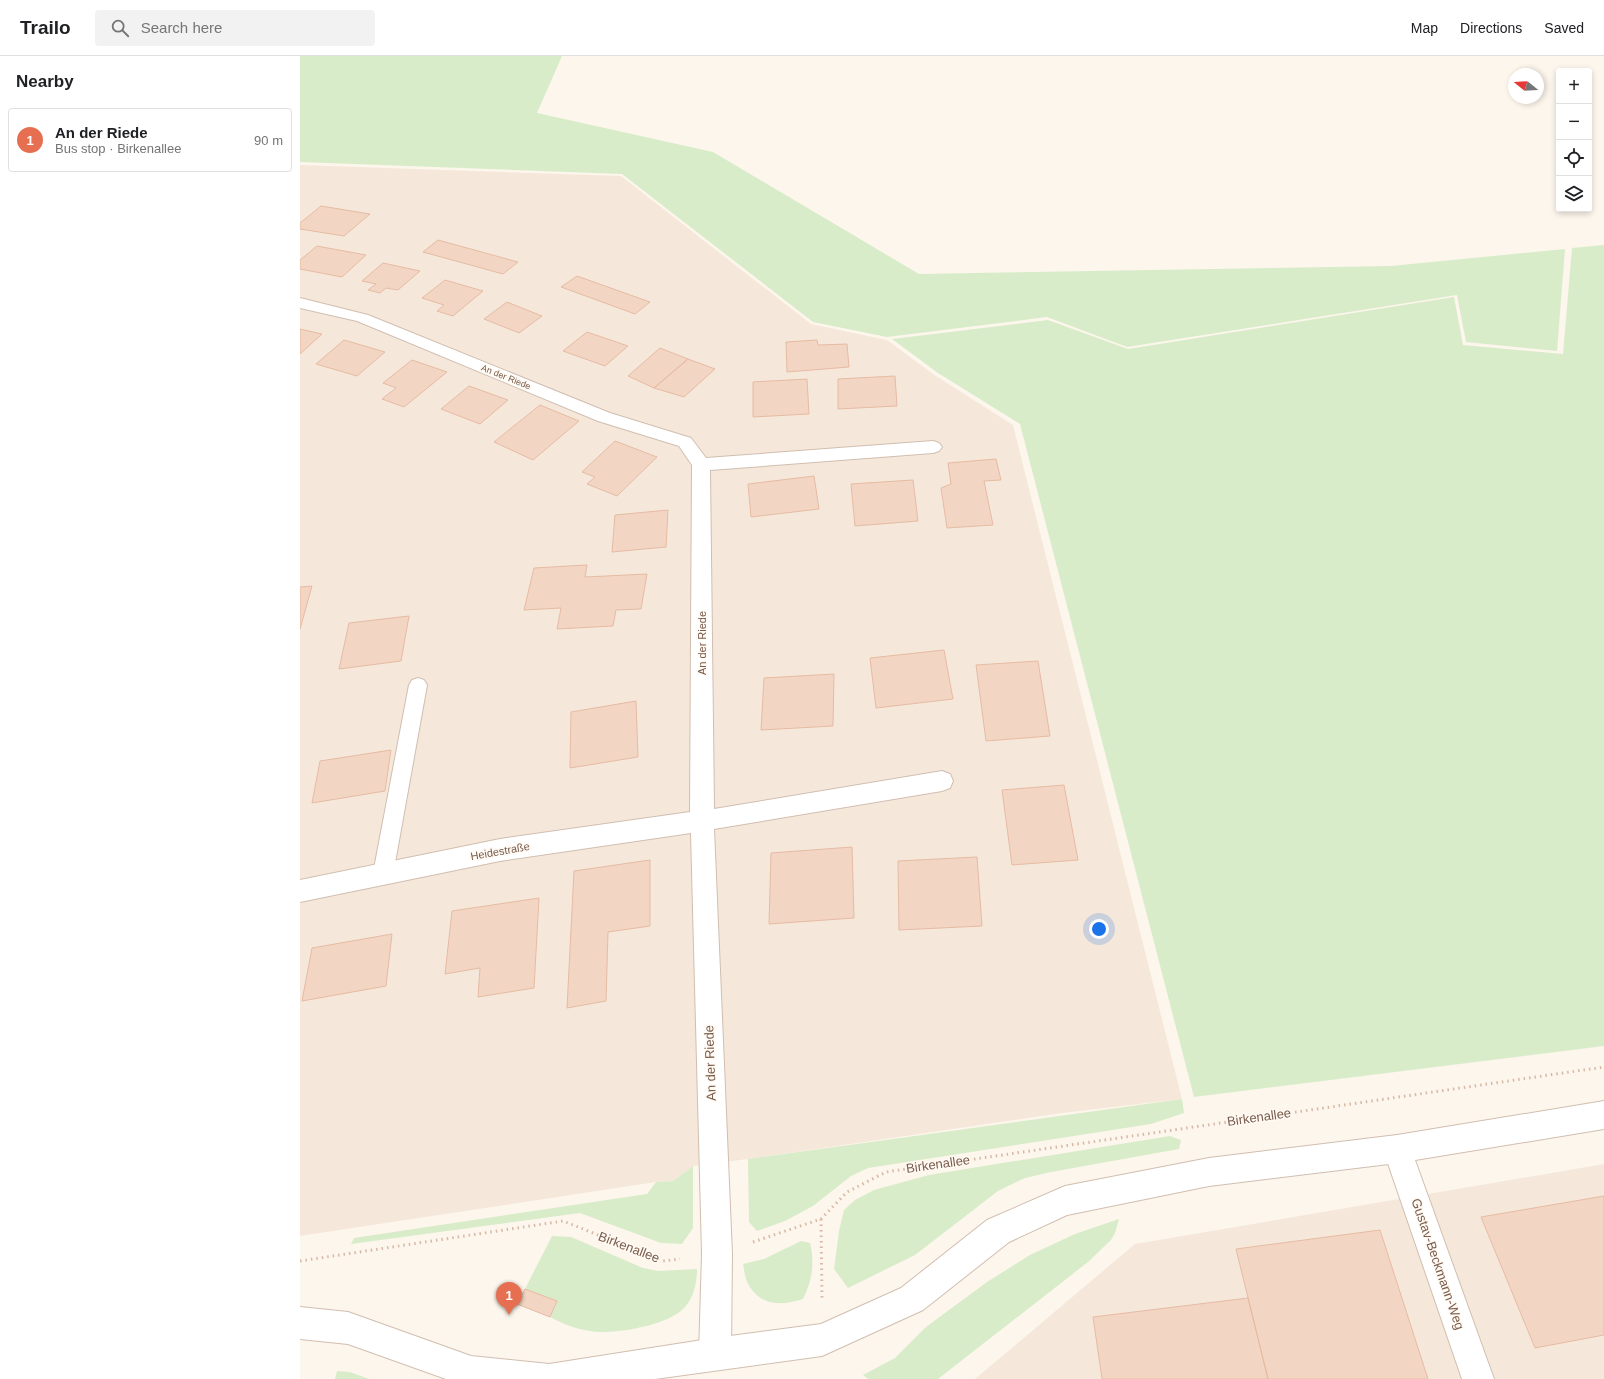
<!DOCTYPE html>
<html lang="en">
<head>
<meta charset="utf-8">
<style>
  body { margin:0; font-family:Helvetica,sans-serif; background:#f2f2f2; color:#202124 }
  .controls { position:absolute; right:12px; top:12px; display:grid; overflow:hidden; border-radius:4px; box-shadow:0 2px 6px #0003 }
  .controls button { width:36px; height:36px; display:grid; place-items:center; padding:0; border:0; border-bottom:1px solid #e0e0e0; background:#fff; color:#202124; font:20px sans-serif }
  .compass { position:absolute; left:1208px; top:12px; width:36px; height:36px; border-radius:50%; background:#fff; box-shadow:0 2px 6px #0003; rotate:288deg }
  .you { position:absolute; left:799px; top:873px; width:14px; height:14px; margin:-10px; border:3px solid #fff; border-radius:50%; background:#1a73e8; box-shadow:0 0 0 6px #1a73e833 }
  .badge { display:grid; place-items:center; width:26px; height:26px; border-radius:50%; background:#e76f51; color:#fff; font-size:13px; font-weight:700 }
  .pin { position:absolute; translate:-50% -33px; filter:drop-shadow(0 1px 2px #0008) }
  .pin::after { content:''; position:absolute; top:21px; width:14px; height:12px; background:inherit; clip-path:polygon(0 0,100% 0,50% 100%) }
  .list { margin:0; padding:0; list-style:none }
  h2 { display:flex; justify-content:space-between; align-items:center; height:52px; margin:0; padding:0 16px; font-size:17px }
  h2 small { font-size:13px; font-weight:400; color:#757577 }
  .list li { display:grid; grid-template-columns:26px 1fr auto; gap:12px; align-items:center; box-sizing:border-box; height:64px; margin:0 8px 8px; padding:0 8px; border:1px solid #e0e0e0; border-radius:4px }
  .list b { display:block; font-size:15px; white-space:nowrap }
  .list p { margin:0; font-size:13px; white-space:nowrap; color:#757577 }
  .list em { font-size:13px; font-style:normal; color:#757577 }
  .icon { flex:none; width:22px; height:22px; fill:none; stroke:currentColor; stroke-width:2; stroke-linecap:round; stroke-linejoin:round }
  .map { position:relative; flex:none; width:1304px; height:1323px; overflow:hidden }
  header { display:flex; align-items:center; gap:24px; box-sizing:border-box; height:56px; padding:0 20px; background:#fff; border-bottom:1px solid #e0e0e0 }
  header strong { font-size:19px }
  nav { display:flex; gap:22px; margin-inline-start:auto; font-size:14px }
  .search { width:280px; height:36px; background:#f2f2f2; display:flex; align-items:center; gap:10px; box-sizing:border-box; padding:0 14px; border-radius:4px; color:#757577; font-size:15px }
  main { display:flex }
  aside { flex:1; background:#fff }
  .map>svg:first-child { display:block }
  .residential { fill:#f5e8da }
  .green { fill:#d8ecc9 }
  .building { fill:#f3d5c3; stroke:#e6bba3 }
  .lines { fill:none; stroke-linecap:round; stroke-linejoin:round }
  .service-casing { stroke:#d1beb0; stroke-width:2 }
  .minor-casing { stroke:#d1beb0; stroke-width:2 }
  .tertiary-casing { stroke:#d1beb0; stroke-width:2 }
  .path { stroke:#d9b8a5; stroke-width:3; stroke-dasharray:1.5 4; stroke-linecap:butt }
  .service { fill:#fff; fill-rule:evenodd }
  .minor { fill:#fff; fill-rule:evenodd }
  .tertiary { fill:#fff; fill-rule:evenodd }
  .labels { text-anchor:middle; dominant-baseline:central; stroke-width:3; stroke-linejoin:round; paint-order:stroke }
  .far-street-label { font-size:9px; fill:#7a5c4d; stroke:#fffaf3 }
  .street-label { font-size:11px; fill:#7a5c4d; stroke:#fffaf3 }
  .near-street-label { font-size:13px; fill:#7a5c4d; stroke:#fffaf3 }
</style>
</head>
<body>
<header>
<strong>Trailo</strong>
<div class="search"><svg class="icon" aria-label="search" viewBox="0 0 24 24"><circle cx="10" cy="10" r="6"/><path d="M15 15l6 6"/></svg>Search here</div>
<nav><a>Map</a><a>Directions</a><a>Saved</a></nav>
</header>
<main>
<aside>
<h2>Nearby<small></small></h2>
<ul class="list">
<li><span class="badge">1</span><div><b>An der Riede</b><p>Bus stop · Birkenallee</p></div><em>90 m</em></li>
</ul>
</aside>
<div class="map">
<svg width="1304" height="1323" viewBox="0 0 1304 1323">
  <rect width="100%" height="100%" fill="#fdf6ec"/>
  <path class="residential" d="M0,109L321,120L511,268L587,284L633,318L713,369L882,1043L762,1057L448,1103L393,1110L373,1125L356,1126L0,1180Z
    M1304,1108V1323H675L835,1188Z"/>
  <path class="green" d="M0,0H262L237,57L413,96L619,218L1091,210L1265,193L1257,295L1166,286L1157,239L827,291L747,261L587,281L513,266L322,118L0,106Z
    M1304,189V990L894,1041L720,368L638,317L592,283L748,264L828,293L1154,241L1163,289L1263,298L1272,192Z
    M882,1043L884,1057L851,1068L568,1112L551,1120L513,1150L485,1165L457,1175L449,1166L448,1103Z
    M870,1080L881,1084L879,1093L751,1116L725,1122L698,1135L615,1199L548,1232L534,1213L539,1175L544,1154L555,1144L574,1134L629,1119Z
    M393,1110V1172L382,1188L361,1187L280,1157L51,1188L54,1182L347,1138L356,1126L373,1125Z
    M819,1163L815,1177L811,1184L788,1206L638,1323H568L563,1319L595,1302L626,1271L687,1226L730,1199L775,1178Z
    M252,1180L271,1181L343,1212L358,1215L397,1213C397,1226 394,1242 384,1252C367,1270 313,1279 290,1275C276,1273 263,1268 250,1261L257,1245L225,1233Z
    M501,1185L510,1187C515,1206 512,1226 503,1243C481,1250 460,1251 447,1226C445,1221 444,1213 443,1208L464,1203Z
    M37,1315L50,1316L69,1323H35Z"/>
  <path class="building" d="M21,150L70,158L44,180L0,173V167Z
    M138,184L218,206L203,218L123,196Z
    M17,190L66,199L42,221L0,213V204Z
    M83,207L120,215L98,234L86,232L80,237L68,234L76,228L62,225Z
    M277,220L350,246L335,258L261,231Z
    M145,224L183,235L153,260L137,255L144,249L122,242Z
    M207,246L242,260L219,277L184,263Z
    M0,273L22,278L0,298Z
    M287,276L328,290L305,310L263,295Z
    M44,284L85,296L57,320L16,308Z
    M517,284L518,289L547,288L549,311L487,316L486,286Z
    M360,292L388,303L354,332L328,320Z
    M388,303L415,313L384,341L354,332Z
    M112,304L147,316L104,351L82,343L96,332L83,327Z
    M595,320L597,350L538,353V323Z
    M507,323L509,358L453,361V326Z
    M169,330L208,344L180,368L141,353Z
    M240,349L279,365L233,404L194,386Z
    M315,385L357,401L317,440L287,428L295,421L282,416Z
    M696,403L701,424L684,425L693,469L647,472L641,432L651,428L648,407Z
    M514,420L519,453L451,461L448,428Z
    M613,424L618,465L555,470L551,428Z
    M368,454L366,491L312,496L315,459Z
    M287,509L285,521L347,518L341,553L316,554L313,570L257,573L261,552L224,554L234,512Z
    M12,530L0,573V531Z
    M109,560L101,605L39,613L49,567Z
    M644,594L653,643L576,652L570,602Z
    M738,605L750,680L686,685L676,609Z
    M534,618L533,670L461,674L464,622Z
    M336,645L338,701L270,712L271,656Z
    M91,694L85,735L12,747L20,705Z
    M764,729L778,804L712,809L702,734Z
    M552,791L554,862L469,868L471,797Z
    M677,801L682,870L599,874L598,805Z
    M350,804V870L308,876L306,945L267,952L274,815Z
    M239,842L234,932L178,941L180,912L145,918L152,855Z
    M92,878L86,930L2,945L12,892Z
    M1304,1140V1279L1235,1292L1181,1161Z
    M1080,1174L1128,1323H968L936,1193Z
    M225,1233L257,1245L250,1261L217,1248Z
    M948,1242L968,1323H802L793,1261Z"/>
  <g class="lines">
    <g class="service-casing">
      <path id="service" d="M118,622L124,624L127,629L93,818L90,824L83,827L76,824L73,818L109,629L112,624Z"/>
    </g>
    <g class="minor-casing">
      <path id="minor" d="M0,242L68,259L310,357L391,382L406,402L633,385L639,387L642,391L639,395L633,397L410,414L414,753L642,715L650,718L653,725L650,732L642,735L414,773L432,1198L431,1298L426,1309L415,1314L404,1309L399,1298L402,1198L391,777L200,805L0,846V824L200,783L390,756L392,409L379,390L298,365L57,265L0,252Z
        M1097,1079L1107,1083L1111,1093L1194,1323H1162L1083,1093L1087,1083Z"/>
    </g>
    <g class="tertiary-casing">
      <path id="tertiary" d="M1304,1045V1073L1097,1107L909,1130L767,1159L709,1186L623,1254L522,1300L355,1323H146L48,1288L0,1283V1251L48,1256L171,1300L249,1308L415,1282L521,1268L601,1232L687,1164L765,1130L909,1102L1097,1079Z"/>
    </g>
    <path class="path" d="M521,1163L522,1245
      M453,1186L521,1163L547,1136L586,1116L1304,1011
      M0,1205L263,1165L363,1205L380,1203"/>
    <use href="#service" class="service"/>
    <use href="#minor" class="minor"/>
    <use href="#tertiary" class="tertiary"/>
  </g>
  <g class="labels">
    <g class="far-street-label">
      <text transform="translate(206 321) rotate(22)">An der Riede</text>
    </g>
    <g class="street-label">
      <text transform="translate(402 587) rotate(-90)">An der Riede</text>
      <text transform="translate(200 795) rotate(-10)">Heidestraße</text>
    </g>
    <g class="near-street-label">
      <text transform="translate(410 1007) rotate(-92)">An der Riede</text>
      <text transform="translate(959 1061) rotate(-8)">Birkenallee</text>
      <text transform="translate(638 1108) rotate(-8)">Birkenallee</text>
      <text transform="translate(329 1191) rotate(21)">Birkenallee</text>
      <text transform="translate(1138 1208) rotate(71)">Gustav-Beckmann-Weg</text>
    </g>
  </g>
</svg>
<div class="controls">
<button>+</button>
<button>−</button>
<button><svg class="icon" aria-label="locate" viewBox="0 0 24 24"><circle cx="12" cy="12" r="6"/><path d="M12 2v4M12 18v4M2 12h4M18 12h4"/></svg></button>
<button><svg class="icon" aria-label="layers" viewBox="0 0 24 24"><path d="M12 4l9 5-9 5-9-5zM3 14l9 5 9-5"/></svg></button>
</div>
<svg class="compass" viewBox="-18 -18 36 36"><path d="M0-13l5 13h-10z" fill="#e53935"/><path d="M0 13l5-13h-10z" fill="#757577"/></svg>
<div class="you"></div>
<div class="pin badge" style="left:209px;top:1259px">1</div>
</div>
</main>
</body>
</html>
